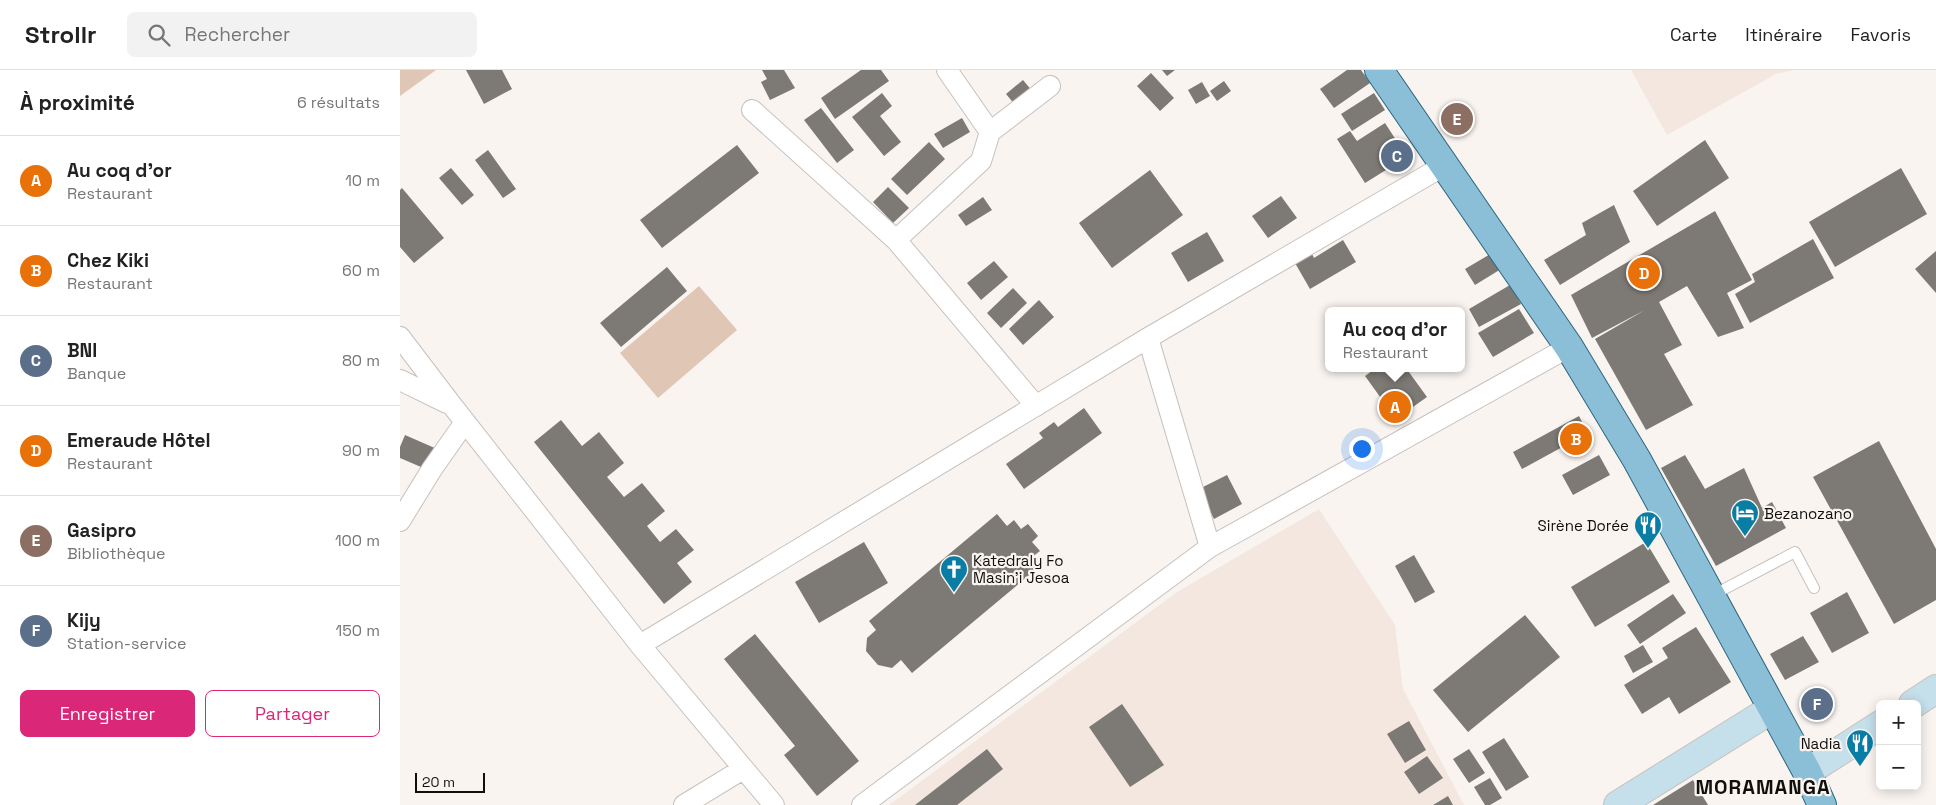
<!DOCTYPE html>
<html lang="fr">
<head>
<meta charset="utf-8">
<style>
  body { margin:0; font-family:"Space Grotesk",sans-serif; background:#f2f2f2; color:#222 }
  .controls { position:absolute; right:15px; bottom:15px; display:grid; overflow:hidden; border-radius:8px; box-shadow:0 2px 12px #0003 }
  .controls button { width:45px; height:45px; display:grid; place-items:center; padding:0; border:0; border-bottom:1px solid #e0e0e0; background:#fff; color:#222; font:25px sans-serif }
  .scale { position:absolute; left:15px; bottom:12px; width:70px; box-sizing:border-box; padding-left:5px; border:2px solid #100f0e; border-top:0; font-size:14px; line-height:18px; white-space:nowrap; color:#100f0e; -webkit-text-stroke:4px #f9f4f0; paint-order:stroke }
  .you { position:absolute; left:961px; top:378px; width:18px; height:18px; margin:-12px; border:4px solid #fff; border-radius:50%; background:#1a73e8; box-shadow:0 0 0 8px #1a73e833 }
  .badge { display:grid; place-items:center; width:32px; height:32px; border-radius:50%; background:#db2777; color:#fff; font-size:16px; font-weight:700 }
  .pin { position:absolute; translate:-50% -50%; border:2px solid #fff; box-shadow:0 1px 5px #0006 }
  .popup { position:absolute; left:925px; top:237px; width:140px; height:65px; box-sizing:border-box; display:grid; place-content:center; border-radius:8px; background:#fff; filter:drop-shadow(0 1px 4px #0005); font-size:16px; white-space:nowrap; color:#767676 }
  .popup b { font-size:19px; color:#222 }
  .popup::after { content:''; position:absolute; left:50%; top:100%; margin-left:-10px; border:10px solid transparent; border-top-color:#fff }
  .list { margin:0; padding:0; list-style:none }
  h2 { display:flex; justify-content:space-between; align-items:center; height:65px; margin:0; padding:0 20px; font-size:21px }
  h2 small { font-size:16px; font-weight:400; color:#767676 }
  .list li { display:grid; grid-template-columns:32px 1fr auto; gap:15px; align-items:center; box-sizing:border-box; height:90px; padding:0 20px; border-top:1px solid #e0e0e0 }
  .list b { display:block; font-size:19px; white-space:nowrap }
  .list p { margin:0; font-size:16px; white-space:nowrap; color:#767676 }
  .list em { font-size:16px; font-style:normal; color:#767676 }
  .actions { display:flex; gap:10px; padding:15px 20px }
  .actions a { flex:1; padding:11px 0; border:1px solid #db2777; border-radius:8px; text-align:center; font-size:18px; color:#db2777 }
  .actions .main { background:#db2777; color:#fff }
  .icon { flex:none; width:28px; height:28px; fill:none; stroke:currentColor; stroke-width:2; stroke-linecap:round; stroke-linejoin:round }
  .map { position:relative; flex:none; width:1536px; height:735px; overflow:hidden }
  header { display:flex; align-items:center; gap:30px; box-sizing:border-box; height:70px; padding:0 25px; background:#fff; border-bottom:1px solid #e0e0e0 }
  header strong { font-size:24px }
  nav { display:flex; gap:28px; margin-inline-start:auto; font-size:18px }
  .search { width:350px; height:45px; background:#f2f2f2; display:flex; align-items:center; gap:12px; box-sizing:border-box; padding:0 18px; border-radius:8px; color:#767676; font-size:19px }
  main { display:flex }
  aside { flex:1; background:#fff }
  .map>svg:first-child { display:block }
  .built { fill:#f3e7df }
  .green { fill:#dfc6b5 }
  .building { fill:#7d7975 }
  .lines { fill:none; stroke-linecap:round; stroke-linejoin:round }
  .lane-casing { stroke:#c7c1be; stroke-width:12 }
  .street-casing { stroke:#c7c1be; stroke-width:22 }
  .secondary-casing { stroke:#c7c1be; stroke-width:30 }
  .primary-casing { stroke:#2d667f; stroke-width:30 }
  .lane { stroke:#fff; stroke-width:10 }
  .street { stroke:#fff; stroke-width:20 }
  .secondary { stroke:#c5dfeb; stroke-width:28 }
  .primary { stroke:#8bbfd7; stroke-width:28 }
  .labels { text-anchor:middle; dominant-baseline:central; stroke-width:4.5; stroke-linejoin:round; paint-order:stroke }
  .poi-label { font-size:15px; fill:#100f0e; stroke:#f9f4f0; text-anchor:start }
  .district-label { font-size:20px; font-weight:bold; letter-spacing:1px; fill:#100f0e; stroke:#f9f4f0 }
</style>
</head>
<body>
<header>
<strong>Strollr</strong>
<div class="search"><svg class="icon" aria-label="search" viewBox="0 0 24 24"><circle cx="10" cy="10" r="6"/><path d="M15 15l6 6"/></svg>Rechercher</div>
<nav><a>Carte</a><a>Itinéraire</a><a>Favoris</a></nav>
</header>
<main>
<aside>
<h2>À proximité<small>6 résultats</small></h2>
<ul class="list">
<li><span class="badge" style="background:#e8710a">A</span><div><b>Au coq d'or</b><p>Restaurant</p></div><em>10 m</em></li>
<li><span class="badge" style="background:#e8710a">B</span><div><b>Chez Kiki</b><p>Restaurant</p></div><em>60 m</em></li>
<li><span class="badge" style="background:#5c6f8a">C</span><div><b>BNI</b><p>Banque</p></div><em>80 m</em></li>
<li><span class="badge" style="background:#e8710a">D</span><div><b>Emeraude Hôtel</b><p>Restaurant</p></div><em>90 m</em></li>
<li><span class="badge" style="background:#8d6e63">E</span><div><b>Gasipro</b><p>Bibliothèque</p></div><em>100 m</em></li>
<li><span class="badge" style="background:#5c6f8a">F</span><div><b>Kijy</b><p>Station-service</p></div><em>150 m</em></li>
</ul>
<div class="actions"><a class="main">Enregistrer</a><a>Partager</a></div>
</aside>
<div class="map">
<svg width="1536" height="735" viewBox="0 0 1536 735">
  <rect width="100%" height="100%" fill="#f9f4f0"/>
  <path class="built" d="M1231,0H1394L1376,4L1267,65Z
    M919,439L995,555L1003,619L1064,735H489L777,522Z"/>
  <path class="green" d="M0,0H36L0,26Z
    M299,216L337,260L258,328L220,283Z"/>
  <path class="building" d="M66,0H102L112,19L84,34Z
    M362,0H384L395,18L370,30L361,12L367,9Z
    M461,0H481L489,11L435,49L421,28Z
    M762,0H775L767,6Z
    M947,0H961L970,13L934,38L920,19Z
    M751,3L774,28L760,41L737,16Z
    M623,10L633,22L616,36L606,24Z
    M824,11L831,21L817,31L810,21Z
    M802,12L810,26L796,34L788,20Z
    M482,23L492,36L480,46L501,72L484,86L452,47Z
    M974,23L985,40L952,61L941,44Z
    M421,38L454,80L437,93L404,50Z
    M562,48L570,62L543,78L534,64Z
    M985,53L1007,87L965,113L937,69L950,61L957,71Z
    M1305,70L1329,108L1257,156L1233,121Z
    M529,72L545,89L507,125L491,109Z
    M337,75L359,103L262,178L240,150Z
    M88,80L116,119L103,128L75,90Z
    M51,98L74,125L62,135L39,108Z
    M1501,98L1527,144L1435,197L1409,152Z
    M750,100L783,145L712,198L679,153Z
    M488,117L509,138L493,153L473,132Z
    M2,118L44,168L14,193L0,177V120Z
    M881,126L897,148L868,168L852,146Z
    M583,127L592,140L566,156L558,145Z
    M1214,135L1230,172L1160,215L1144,190L1186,165L1182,153Z
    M1315,141L1352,210L1327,223L1344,258L1318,267L1287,216L1259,232L1282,275L1264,284L1293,335L1246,360L1195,269L1245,240L1192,268L1171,225Z
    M807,162L824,191L788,212L771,183Z
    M1413,169L1434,208L1350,253L1335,224L1355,212L1352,204Z
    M943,170L956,192L910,219L895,193L912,184L914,188Z
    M1536,181V223L1515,199Z
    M1092,183L1101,199L1075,215L1065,199Z
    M594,191L608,207L581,230L567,213Z
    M267,197L287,221L221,277L200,253Z
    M1110,215L1121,234L1079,257L1069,239Z
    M613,218L627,233L601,258L587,243Z
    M639,230L654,247L623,275L609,259Z
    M1119,239L1134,263L1093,287L1078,263Z
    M976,298H1006L1027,327L996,349L965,306Z
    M684,338L702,363L624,419L606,394L643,368L639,363L654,352L658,357Z
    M1179,346L1188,363L1122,399L1113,382Z
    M161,350L182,376L199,362L224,393L207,407L224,427L242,413L265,441L247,456L260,472L276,459L294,480L277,493L292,512L264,534L134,372Z
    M5,365L37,379L28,400L0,388V377Z
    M1479,371L1536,479V530L1494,554L1413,407Z
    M1199,385L1210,405L1173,425L1162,405Z
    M1285,385L1305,419L1344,398L1362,438L1372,432L1386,458L1316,496L1261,398Z
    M827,405L842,434L814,449L799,419Z
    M597,444L607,456L614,450L621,459L628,454L638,466L632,472L640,481L632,487L640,496L512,603L501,590L492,598L478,595L466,581L467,568L476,560L469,551Z
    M464,472L488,513L419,553L395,512Z
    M1246,472L1270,512L1195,557L1171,517Z
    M1014,485L1035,522L1015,533L995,496Z
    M1447,522L1469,563L1432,583L1410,543Z
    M1273,524L1286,543L1240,574L1227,555Z
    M1125,545L1160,587L1068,662L1033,620Z
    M1296,557L1331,612L1279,644L1269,627L1242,644L1224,615L1268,588L1262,578Z
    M355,564L459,691L417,726L384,685L395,676L324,589Z
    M1403,566L1419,592L1385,610L1370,584Z
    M1243,575L1253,592L1233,603L1224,586Z
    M722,634L764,695L730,717L689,657Z
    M1009,651L1026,680L1005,693L987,664Z
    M1104,668L1129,707L1106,721L1082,682Z
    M587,679L603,699L557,735H515Z
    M1069,679L1085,703L1069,713L1053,689Z
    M1027,686L1043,708L1019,724L1004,702Z
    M1090,708L1102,728L1090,735H1085L1074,717Z
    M1293,710L1308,735H1253Z
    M1048,726L1053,735H1033Z"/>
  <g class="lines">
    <g class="lane-casing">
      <path id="lane" d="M1311,526L1395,482L1414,518"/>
    </g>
    <g class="street-casing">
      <path id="street" d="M352,40L496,170L636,336
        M590,62L650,16
        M496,170L581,91L590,62L547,0
        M0,267L51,334L240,575L374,735
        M748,268L810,477
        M0,310L47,333
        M0,451L32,399L65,352
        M240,575L748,268L1045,95
        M284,735L343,699
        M462,735L810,477L1169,277"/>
    </g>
    <g class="secondary-casing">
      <path id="secondary" d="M1513,634L1536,619
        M1407,702L1480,655
        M1218,735L1372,639"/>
    </g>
    <g class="primary-casing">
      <path id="primary" d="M979,0L1169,277L1237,390L1407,702L1422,735"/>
    </g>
    <use href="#lane" class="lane"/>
    <use href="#street" class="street"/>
    <use href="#secondary" class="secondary"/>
    <use href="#primary" class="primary"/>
  </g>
  <defs>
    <g id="hotel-pin" transform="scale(1.4375)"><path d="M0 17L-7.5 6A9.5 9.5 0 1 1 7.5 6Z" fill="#0a7da5" stroke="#f9f4f0"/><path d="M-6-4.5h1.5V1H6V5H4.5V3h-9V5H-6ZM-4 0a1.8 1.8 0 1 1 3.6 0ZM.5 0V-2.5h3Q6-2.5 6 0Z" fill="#fff"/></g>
    <g id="restaurant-pin" transform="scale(1.4375)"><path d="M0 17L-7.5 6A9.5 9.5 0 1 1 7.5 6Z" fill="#0a7da5" stroke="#f9f4f0"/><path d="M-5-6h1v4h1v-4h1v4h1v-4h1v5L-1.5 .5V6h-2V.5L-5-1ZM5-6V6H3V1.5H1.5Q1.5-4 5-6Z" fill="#fff"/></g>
    <g id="church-pin" transform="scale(1.4375)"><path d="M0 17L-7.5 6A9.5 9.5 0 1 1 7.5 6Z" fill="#0a7da5" stroke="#f9f4f0"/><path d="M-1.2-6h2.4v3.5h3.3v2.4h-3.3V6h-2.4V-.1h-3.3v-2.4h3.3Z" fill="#fff"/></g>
  </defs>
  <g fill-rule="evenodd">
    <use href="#hotel-pin" x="1345" y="443"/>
    <use href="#restaurant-pin" x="1248" y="455"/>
    <use href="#church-pin" x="554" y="499"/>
    <use href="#restaurant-pin" x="1460" y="673"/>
  </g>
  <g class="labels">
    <g class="poi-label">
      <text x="1364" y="443">Bezanozano</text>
      <text x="1229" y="455" text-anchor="end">Sirène Dorée</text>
      <text x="573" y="490">Katedraly Fo<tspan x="573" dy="17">Masin'i Jesoa</tspan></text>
      <text x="1441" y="673" text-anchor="end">Nadia</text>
    </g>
    <g class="district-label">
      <text x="1363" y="717">MORAMANGA</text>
    </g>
  </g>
</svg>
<div class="controls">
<button>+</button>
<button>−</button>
</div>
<div class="scale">20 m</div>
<div class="you"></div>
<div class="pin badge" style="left:995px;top:337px;background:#e8710a">A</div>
<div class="popup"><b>Au coq d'or</b>Restaurant</div>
<div class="pin badge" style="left:1176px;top:369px;background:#e8710a">B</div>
<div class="pin badge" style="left:997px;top:86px;background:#5c6f8a">C</div>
<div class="pin badge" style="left:1244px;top:203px;background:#e8710a">D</div>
<div class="pin badge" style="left:1057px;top:49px;background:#8d6e63">E</div>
<div class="pin badge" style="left:1417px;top:634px;background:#5c6f8a">F</div>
</div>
</main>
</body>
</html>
